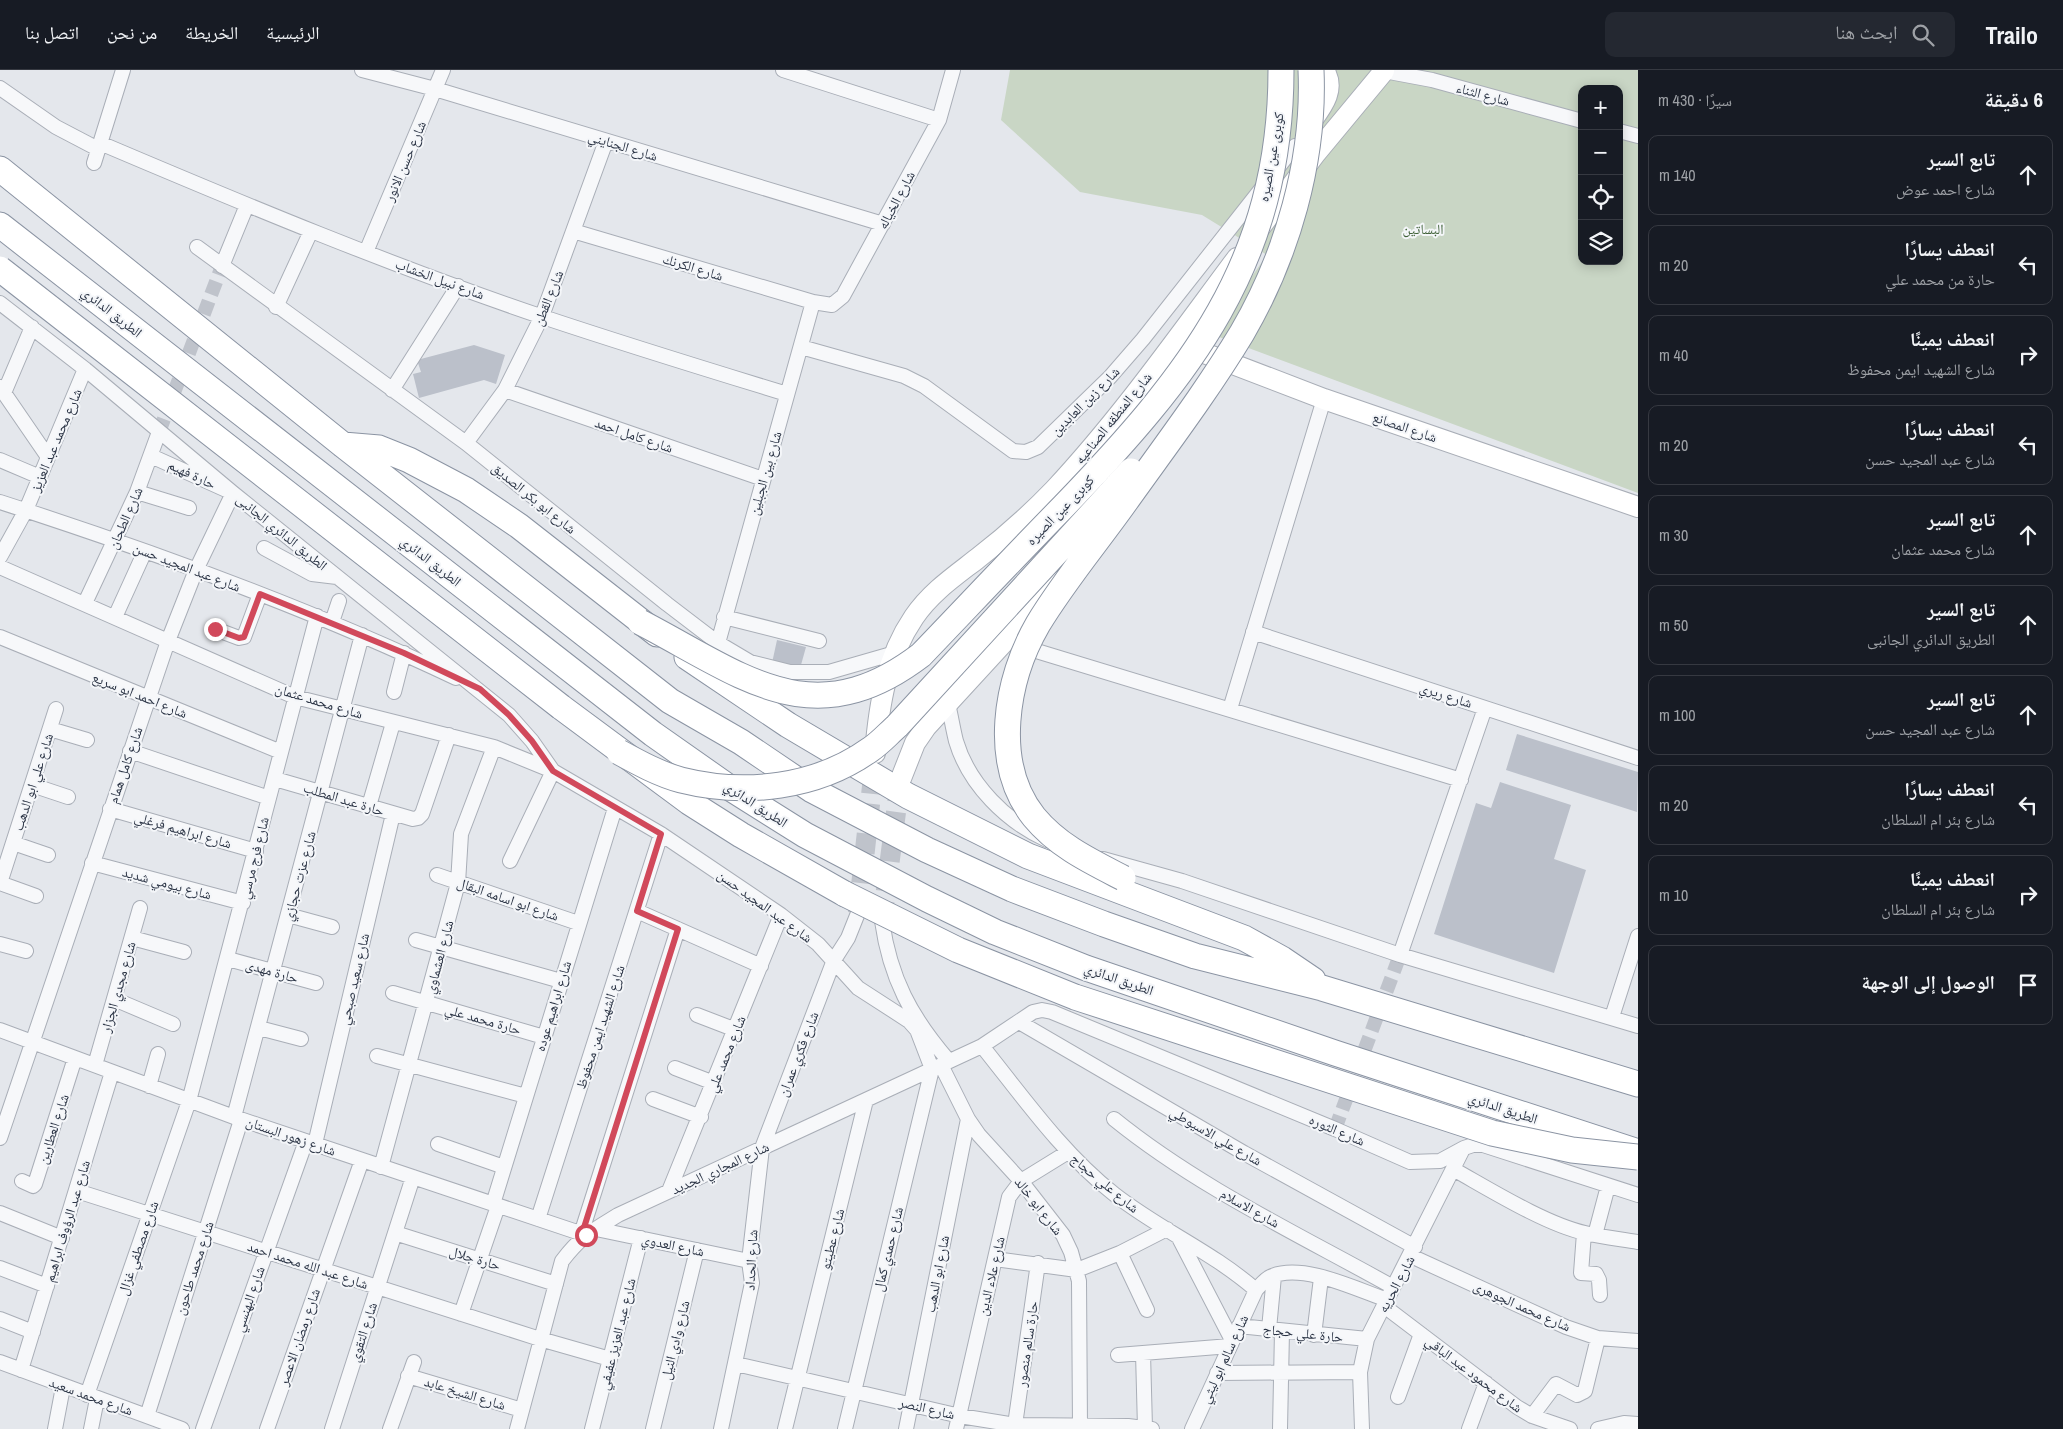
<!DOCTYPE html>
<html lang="ar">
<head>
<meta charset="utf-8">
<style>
  body { margin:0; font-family:"Archivo Narrow","Noto Naskh Arabic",sans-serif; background:#242831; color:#f1f3f6; direction:rtl }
  .controls { position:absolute; right:15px; top:15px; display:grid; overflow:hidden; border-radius:10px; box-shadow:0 2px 12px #0003 }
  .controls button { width:45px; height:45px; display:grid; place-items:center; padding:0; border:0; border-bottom:1px solid #363941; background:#171b24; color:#f1f3f6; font:25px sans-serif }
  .stop { position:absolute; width:15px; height:15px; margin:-11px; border:4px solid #d1495b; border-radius:50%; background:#fff }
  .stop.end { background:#d1495b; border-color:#fff; box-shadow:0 1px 5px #0008 }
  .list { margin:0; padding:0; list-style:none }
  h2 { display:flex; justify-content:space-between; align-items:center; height:65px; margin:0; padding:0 20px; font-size:21px }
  h2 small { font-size:16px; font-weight:400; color:#9ea1a6 }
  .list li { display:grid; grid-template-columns:32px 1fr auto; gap:15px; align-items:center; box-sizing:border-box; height:80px; margin:0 10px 10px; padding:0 10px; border:1px solid #363941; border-radius:10px }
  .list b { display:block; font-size:19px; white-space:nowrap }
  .list p { margin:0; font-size:16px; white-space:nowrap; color:#9ea1a6 }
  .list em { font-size:16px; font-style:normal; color:#9ea1a6 }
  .icon { flex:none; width:28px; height:28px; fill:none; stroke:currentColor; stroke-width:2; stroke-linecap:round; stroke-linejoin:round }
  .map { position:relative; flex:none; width:1638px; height:1359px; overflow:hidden; direction:ltr }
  header { display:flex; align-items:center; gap:30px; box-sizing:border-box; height:70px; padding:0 25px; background:#171b24; border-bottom:1px solid #363941 }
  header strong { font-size:24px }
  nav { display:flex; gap:28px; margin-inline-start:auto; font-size:18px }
  .search { width:350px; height:45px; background:#242831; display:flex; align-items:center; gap:12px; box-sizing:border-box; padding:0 18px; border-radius:10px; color:#9ea1a6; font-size:19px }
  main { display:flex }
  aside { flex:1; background:#171b24 }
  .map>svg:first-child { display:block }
  .green { fill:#c9d6c5; fill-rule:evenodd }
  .building { fill:#bbc0ca }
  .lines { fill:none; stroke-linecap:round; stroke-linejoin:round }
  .street-tunnel { stroke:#bfc3cb; stroke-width:14; stroke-dasharray:14 7; stroke-linecap:butt }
  .secondary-tunnel { stroke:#bfc3cb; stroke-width:20; stroke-dasharray:20 10; stroke-linecap:butt }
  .street-casing { stroke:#a9aeb7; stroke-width:16 }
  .secondary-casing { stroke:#a9aeb7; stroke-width:22 }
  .highway-casing { stroke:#8b94a3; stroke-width:27 }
  .street { stroke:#f7f8fa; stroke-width:14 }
  .secondary { stroke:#fff; stroke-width:20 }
  .highway { stroke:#fff; stroke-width:25 }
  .highway-bridge-casing { stroke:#8b94a3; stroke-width:27; stroke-linecap:butt }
  .highway-bridge { stroke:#fff; stroke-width:25 }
  .route { stroke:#d1495b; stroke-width:6 }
  .labels { text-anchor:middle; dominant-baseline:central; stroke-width:4; stroke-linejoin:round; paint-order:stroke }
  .street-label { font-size:14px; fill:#2b3445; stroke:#f4f6f9 }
  .park-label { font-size:14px; fill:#3f6138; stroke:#f4f6f9 }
</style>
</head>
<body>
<header>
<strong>Trailo</strong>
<div class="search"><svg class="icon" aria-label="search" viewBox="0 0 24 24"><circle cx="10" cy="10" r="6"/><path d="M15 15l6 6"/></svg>ابحث هنا</div>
<nav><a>الرئيسية</a><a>الخريطة</a><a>من نحن</a><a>اتصل بنا</a></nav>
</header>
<main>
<aside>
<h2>6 دقيقة<small>سيرًا · 430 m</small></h2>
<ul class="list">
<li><svg class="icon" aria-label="ahead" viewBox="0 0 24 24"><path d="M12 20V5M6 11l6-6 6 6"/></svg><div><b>تابع السير</b><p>شارع احمد عوض</p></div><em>140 m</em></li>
<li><svg class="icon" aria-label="left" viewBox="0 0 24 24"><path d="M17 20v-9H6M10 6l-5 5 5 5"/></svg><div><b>انعطف يسارًا</b><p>حارة من محمد علي</p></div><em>20 m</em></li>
<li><svg class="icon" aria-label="right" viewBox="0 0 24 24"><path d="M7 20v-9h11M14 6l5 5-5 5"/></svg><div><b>انعطف يمينًا</b><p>شارع الشهيد ايمن محفوظ</p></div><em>40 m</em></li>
<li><svg class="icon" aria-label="left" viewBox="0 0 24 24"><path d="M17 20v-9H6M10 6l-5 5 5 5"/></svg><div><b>انعطف يسارًا</b><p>شارع عبد المجيد حسن</p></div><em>20 m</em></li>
<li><svg class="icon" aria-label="ahead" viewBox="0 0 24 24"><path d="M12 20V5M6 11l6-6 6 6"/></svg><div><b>تابع السير</b><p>شارع محمد عثمان</p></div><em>30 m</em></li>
<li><svg class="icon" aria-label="ahead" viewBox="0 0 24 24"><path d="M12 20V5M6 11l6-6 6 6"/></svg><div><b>تابع السير</b><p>الطريق الدائري الجانبى</p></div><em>50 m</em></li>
<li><svg class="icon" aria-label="ahead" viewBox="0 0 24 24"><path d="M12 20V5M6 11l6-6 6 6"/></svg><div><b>تابع السير</b><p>شارع عبد المجيد حسن</p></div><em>100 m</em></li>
<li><svg class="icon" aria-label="left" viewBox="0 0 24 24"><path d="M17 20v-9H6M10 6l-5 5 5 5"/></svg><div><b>انعطف يسارًا</b><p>شارع بئر ام السلطان</p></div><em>20 m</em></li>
<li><svg class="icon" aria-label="right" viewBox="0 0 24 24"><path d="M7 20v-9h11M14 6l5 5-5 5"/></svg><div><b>انعطف يمينًا</b><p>شارع بئر ام السلطان</p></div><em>10 m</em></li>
<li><svg class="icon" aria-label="arrive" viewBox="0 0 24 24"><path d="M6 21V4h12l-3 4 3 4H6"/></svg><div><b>الوصول إلى الوجهة</b></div></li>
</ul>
</aside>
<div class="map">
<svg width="1638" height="1359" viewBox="0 0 1638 1359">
  <rect width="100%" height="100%" fill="#e4e7ec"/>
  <path class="green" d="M1010,0H1638V423L1211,264L1267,185L1202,145L1080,122L1001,50ZM1582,19H1619V191H1582Z"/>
  <path class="building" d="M474,275L505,285L496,314L484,310L419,328L413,304L421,302L417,290Z
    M777,570L806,577L801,595L794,594L793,598L772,593Z
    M1517,664L1638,702L1637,742L1506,700Z
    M1500,712L1571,735L1554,789L1586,800L1554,903L1434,864L1476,733L1491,738Z"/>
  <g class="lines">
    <path class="street-tunnel" d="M159,362L222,196
      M1335,1059L1400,885"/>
    <path class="secondary-tunnel" d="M858,843L874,698
      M882,851L900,711"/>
    <g class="street-casing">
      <path id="street" d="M362,0L435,19L883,154
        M783,0L939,50
        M1384,1L1432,10L1582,51
        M0,18L56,57L98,79
        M1619,61L1638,66
        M100,73C246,135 392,196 543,247C624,274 705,299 787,324
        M94,93L123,0
        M573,161L813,232L832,235L843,226L939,50L953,0
        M197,177L466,373L667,534L718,573L750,592L790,602H829L895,583
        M366,182L443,0
        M222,196L247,135
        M0,233L85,299L233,423L509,645L532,671L553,701L510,791
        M276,237L311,161
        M801,277L904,306L924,316L1013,381L1026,382L1038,377L1110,307L1143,269L1295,76
        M0,317L48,387
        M392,320L458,216
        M505,320L763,409
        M4,323L32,257
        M466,373L505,320L542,246L606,71
        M0,390L40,407
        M137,422L189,438
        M0,432C155,482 309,538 456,608
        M264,478L312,504L337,507
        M0,487L26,440L85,299
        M0,497L295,627L494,677L553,701L661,764L781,845L818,874L858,918L909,951L917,960L932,999L845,1359
        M85,533L137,422L159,362
        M115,547L145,481
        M724,547L819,571
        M332,552L339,531
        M215,559L239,568L244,567L260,524
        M1253,562L1638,688
        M0,567L281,682
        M718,573L813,232
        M1020,576L1461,710
        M394,622L404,583
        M948,634C951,646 953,659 956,671C969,715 1007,752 1047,770
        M1230,639L1324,329
        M50,659L87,670
        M130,681L269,728
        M275,709L413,749L418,748L422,744L449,665
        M32,715L68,727
        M369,736L393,653
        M110,739L256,781
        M13,773L48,785
        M1103,789L1182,811L1400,885L1638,956
        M92,793L243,833
        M437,805L578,853
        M0,813L56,639
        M0,813L36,826
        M637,841L761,896
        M288,845L332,857
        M882,851C890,908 911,947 948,990
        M132,868L184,882
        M416,870L561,911
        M0,874L26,881
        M1400,885L1485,638
        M228,889L316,913
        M393,923L544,967
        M114,929L173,954
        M697,945L736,960
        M1612,947L1638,866
        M1019,952L1244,1083L1415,1177
        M259,958L301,969
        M0,960L234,1047L586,1165
        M982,976C1023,1027 1062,1083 1114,1124C1160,1160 1211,1181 1256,1220
        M377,986L526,1026
        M95,995L140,838
        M941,995L968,1049L979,1065L1021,1111L1063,1165L1071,1182L1079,1211L1080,1357
        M675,998L714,1013
        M149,1016L158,984
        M653,1029L701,1047
        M234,1047L362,565
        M1114,1049C1198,1117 1298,1164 1393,1217
        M0,1068L168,571L196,500L233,423L151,386
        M315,1074L393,744
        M438,1074L504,1097
        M381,1097L458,813L461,764L494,677
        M1453,1099C1489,1119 1545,1154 1585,1163C1602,1167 1620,1169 1638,1172
        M22,1111L33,1116L35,1114L75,988
        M77,1121L540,1269L610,1289
        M669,1121L781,845
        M493,1134L615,738
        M0,1143L62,1168
        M538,1149L661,764
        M596,1159L749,1191
        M395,1163L556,1214
        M1584,1163L1581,1203L1596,1204L1599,1210L1600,1225
        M581,1164L678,859
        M1595,1165L1608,1116
        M1179,1168L1232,1270
        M1120,1183L1147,1240
        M1411,1186L1566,1257L1598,1268L1638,1271
        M995,1189L1077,1200L1120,1183L1167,1159
        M0,1198L47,1216
        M1384,1236L1517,1337L1532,1346L1570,1359
        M461,1244L498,1136
        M0,1249L33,1262
        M1239,1256L1367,1269
        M1269,1259L1274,1206
        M1314,1265L1321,1208
        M1143,1283L1145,1358
        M1118,1285L1230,1276
        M0,1292L182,1359
        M736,1294L960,1346L1015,1355L1128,1356L1152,1359
        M21,1300L112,1002
        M1217,1303L1360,1302
        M408,1306L522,1340
        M87,1325L189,1031L317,546
        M1398,1327L1421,1264
        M147,1346L241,1050
        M1532,1346L1556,1314L1577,1325L1585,1321L1598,1268
        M1015,1355L1038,1193
        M55,1359L63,1317
        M91,1359L97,1329
        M203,1359L306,1071
        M267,1359L362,1090
        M332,1359L413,1107
        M390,1359L414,1292
        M517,1359L562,1191C581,1166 592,1161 618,1145L982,976L1033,942L1042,940L1052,942L1335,1059L1410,1092L1440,1091L1464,1078L1473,1075H1483L1638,1125
        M592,1359L641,1168
        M653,1359L697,1180
        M721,1359L752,1213L749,1191L762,1078L834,890L848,868L858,843
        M785,1359L866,1030
        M906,1359L968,1049
        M956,1359L1009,1127L1021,1111L1068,1082
        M1192,1359L1256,1220C1260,1216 1265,1209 1270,1207C1301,1192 1356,1219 1387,1230
        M1280,1359L1282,1261
        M1362,1359L1360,1302L1367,1269L1463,1079
        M1469,1359L1486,1313
        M1598,1359L1624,1353L1638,1354"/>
    </g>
    <g class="secondary-casing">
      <path id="secondary" d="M1308,56C1320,39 1337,21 1324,0
        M1259,159L1316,83L1384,1
        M1183,275L1324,329L1638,437
        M875,683C879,635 886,588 914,547C931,522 955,506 978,488C1005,467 1030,445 1054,420C1121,348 1178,267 1237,188
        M900,711L915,673L926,657L1005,571L1056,508"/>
    </g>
    <g class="highway-casing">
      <path id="highway" d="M0,99L343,375L670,631L741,672L812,720L927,780L1012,819L1104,854L1195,886L1322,918L1638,1014
        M0,155L653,664L727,716L805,765L927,829L995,862L1086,898L1335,983L1635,1081
        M343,375L379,378L409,390L466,420L519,456L657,564
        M687,587L788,655L908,726L1028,786L1244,868L1282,889L1313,910
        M561,637L689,732L741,765L845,824"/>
    </g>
    <use href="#street" class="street"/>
    <use href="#secondary" class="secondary"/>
    <use href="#highway" class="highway"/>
    <g class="highway-bridge-casing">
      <path id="highway-bridge" d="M0,199L561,637
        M640,552C742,605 812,668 921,585C968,536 1015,486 1063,437C1189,306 1281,193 1281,0
        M619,682C639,693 659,704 681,710C745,726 817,718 871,679C880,673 888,664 897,656L1131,401
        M1123,808C1090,791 1058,776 1034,747C991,693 1006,609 1038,554C1064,511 1097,472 1126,431C1166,375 1207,321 1242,263C1287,186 1315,90 1311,0
        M845,824L958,880L1075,927L1492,1063L1572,1080L1638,1087"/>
    </g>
    <use href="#highway-bridge" class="highway-bridge"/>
  </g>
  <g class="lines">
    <path class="route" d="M215,559L239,568L244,567L260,524L404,583L480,619L509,645L532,671L553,701L661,764L637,841L678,859L582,1164L586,1165"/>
  </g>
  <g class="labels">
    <g class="street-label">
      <text transform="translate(1483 24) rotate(15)">شارع الثناء</text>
      <text transform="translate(623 76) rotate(17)">شارع الجنايني</text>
      <text transform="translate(1271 87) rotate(-80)">كوبرى عين الصيره</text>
      <text transform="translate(405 91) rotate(-67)">شارع حسن الانور</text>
      <text transform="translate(896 130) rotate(-62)">شارع الخياله</text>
      <text transform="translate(693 197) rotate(17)">شارع الكرنك</text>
      <text transform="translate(440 209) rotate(20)">شارع نبيل الخشاب</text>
      <text transform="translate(548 228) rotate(-68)">شارع القطن</text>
      <text transform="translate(112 242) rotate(38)">الطريق الدائري</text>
      <text transform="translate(1085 331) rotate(-45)">شارع زين العابدين</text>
      <text transform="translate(1113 348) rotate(-51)">شارع المنطقه الصناعيه</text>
      <text transform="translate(1405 357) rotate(19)">شارع المصانع</text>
      <text transform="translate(634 365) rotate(19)">شارع كامل احمد</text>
      <text transform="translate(56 370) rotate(-67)">شارع محمد عبد العزيز</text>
      <text transform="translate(765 403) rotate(-74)">شارع بين الجبلين</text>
      <text transform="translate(192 404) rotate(25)">حارة فهيم</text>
      <text transform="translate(534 428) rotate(39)">شارع ابو بكر الصديق</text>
      <text transform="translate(1060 440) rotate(-46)">كوبرى عين الصيره</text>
      <text transform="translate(125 448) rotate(-66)">شارع الطحان</text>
      <text transform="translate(282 462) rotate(39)">الطريق الدائري الجانبى</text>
      <text transform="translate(431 491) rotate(38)">الطريق الدائري</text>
      <text transform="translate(187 497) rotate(21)">شارع عبد المجيد حسن</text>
      <text transform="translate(140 625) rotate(22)">شارع احمد ابو سريع</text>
      <text transform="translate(1446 625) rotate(18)">شارع ريري</text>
      <text transform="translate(319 631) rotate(17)">شارع محمد عثمان</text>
      <text transform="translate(125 695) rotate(-71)">شارع كامل همام</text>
      <text transform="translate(33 712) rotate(-72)">شارع علي ابو الدهب</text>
      <text transform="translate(344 729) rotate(17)">حارة عبد المطلب</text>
      <text transform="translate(756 734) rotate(33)">الطريق الدائري</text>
      <text transform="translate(183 760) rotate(16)">شارع ابراهيم فرغلي</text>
      <text transform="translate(254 788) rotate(-76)">شارع فرج مرسي</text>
      <text transform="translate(299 806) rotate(-75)">شارع عزت حجازي</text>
      <text transform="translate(167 813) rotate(15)">شارع بيومي شديد</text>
      <text transform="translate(508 829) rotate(19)">شارع ابو اسامه البقال</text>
      <text transform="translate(765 836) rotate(36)">شارع عبد المجيد حسن</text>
      <text transform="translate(439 887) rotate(-75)">شارع العشماوي</text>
      <text transform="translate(272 901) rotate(16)">حارة مهدى</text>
      <text transform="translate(354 909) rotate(-77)">شارع سعيد صبحي</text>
      <text transform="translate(1119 909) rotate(19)">الطريق الدائري</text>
      <text transform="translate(118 917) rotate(-74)">شارع مجدي الجزار</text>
      <text transform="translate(553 936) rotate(-73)">شارع ابراهيم عوده</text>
      <text transform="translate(483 949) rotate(16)">حارة محمد علي</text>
      <text transform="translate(600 957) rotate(-72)">شارع الشهيد ايمن محفوظ</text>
      <text transform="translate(726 984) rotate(-68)">شارع محمد علي</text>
      <text transform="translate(798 984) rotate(-69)">شارع فكري عمران</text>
      <text transform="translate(1503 1038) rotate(18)">الطريق الدائري</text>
      <text transform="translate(53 1059) rotate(-72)">شارع العطارين</text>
      <text transform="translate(1337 1060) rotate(23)">شارع الثوره</text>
      <text transform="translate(291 1066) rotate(19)">شارع زهور البستان</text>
      <text transform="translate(1216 1066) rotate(30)">شارع علي الاسيوطي</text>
      <text transform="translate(720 1098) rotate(-25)">شارع المجاري الجديد</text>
      <text transform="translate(1105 1113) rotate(40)">شارع علي حجاج</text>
      <text transform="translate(1039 1136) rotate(52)">شارع ابو خالد</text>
      <text transform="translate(1250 1138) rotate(29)">شارع الاسلام</text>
      <text transform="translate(67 1151) rotate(-73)">شارع عبد الرؤوف ابراهيم</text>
      <text transform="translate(832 1169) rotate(-76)">شارع عطيتو</text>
      <text transform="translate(673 1175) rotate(12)">شارع العدوي</text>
      <text transform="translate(138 1178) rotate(-71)">شارع مصطفي غزال</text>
      <text transform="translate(888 1179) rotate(-76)">شارع حمدي كمال</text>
      <text transform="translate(475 1188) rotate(17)">حارة جلال</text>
      <text transform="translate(751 1190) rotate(-87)">شارع الحداد</text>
      <text transform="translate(308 1195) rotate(18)">شارع عبد الله محمد احمد</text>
      <text transform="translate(194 1198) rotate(-72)">شارع محمد طاحون</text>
      <text transform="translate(937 1204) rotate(-79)">شارع ابو الدهب</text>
      <text transform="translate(991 1206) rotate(-77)">شارع علاء الدين</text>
      <text transform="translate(1396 1214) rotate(-62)">شارع الحريه</text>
      <text transform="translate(249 1229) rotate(-71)">شارع البهنسي</text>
      <text transform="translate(1522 1236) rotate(24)">شارع محمد الجوهرى</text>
      <text transform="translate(363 1262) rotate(-72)">شارع التقوي</text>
      <text transform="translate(1303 1263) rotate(6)">حارة علي حجاج</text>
      <text transform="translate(617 1264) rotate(-76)">شارع عبد العزيز عفيفي</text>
      <text transform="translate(299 1267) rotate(-71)">شارع رمضان الاعصر</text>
      <text transform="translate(675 1270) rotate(-76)">شارع وادي النيل</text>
      <text transform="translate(1027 1274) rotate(-82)">حارة سالم منصور</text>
      <text transform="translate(1224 1289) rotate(-65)">شارع سالم ابو ليثي</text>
      <text transform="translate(1474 1304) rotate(37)">شارع محمود عبد الباقي</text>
      <text transform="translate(465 1323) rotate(17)">شارع الشيخ عابد</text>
      <text transform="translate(91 1326) rotate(20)">شارع محمد سعيد</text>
      <text transform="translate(927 1338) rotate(13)">شارع النصر</text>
    </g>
    <g class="park-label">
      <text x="1423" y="159">البساتين</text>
    </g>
  </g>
</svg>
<div class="controls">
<button>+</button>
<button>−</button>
<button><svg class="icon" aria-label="locate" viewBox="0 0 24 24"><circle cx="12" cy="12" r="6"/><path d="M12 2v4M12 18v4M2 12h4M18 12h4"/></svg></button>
<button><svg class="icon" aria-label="layers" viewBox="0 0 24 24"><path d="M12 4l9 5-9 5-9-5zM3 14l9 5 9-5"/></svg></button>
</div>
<div class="stop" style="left:586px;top:1165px"></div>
<div class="stop end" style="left:215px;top:559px"></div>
</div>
</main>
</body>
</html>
